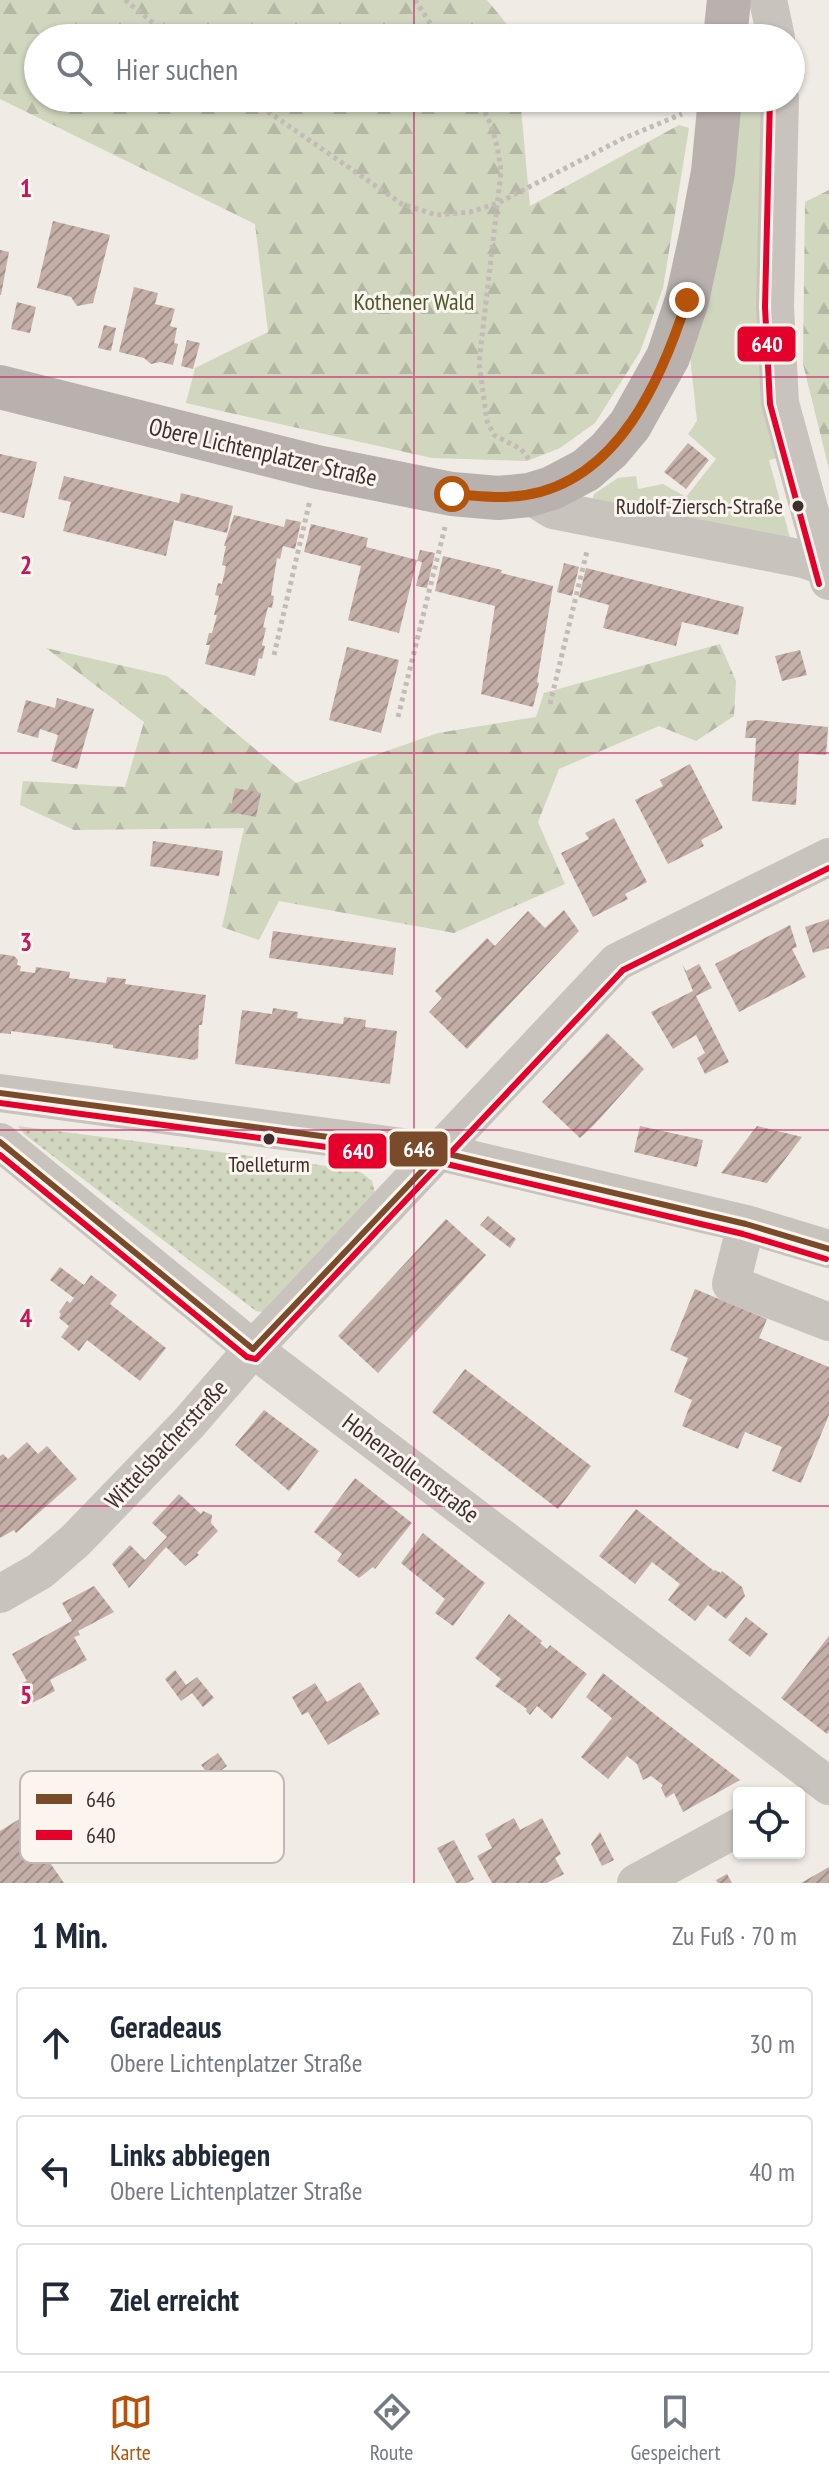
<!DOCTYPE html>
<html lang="de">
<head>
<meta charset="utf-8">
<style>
  body { margin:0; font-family:"PT Sans Narrow",sans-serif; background:#f2f2f3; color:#1f2937 }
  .controls { position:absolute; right:24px; bottom:24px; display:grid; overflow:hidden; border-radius:8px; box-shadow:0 2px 6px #0004 }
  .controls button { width:72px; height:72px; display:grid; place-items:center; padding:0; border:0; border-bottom:2px solid #e0e1e3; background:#fff; color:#1f2937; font:40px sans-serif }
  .stop { position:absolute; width:24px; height:24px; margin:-18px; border:6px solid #b45309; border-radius:50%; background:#fff }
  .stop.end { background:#b45309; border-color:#fff; box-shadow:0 2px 8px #0008 }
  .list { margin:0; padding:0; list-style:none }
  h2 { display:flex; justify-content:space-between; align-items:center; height:104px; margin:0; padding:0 32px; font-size:34px }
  h2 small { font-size:26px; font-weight:400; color:#747a83 }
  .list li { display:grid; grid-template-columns:52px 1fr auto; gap:24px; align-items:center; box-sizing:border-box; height:112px; margin:0 16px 16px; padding:0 16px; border:2px solid #e0e1e3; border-radius:8px }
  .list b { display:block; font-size:30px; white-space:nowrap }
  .list p { margin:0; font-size:26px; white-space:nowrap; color:#747a83 }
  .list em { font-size:26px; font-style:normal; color:#747a83 }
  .icon { flex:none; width:44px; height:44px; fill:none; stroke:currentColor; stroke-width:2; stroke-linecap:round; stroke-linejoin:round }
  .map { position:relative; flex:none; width:829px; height:1883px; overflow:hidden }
  .search { position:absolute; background:#fff; box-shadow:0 2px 6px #0004; left:24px; right:24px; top:24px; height:88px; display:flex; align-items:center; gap:20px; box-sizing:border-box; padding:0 28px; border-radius:44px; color:#747a83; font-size:30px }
  .sheet { height:488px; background:#fff }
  nav { display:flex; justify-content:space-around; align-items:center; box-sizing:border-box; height:112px; border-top:2px solid #e0e1e3; background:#fff; font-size:22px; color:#747a83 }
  nav a { display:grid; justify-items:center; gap:4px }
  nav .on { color:#b45309 }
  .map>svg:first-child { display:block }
  .grass { fill:#d1d6bf }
  .forest { fill:url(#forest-firs) }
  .park { fill:url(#park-dots) }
  .building { fill:url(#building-hatch) }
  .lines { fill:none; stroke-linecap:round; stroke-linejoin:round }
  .path { stroke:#c2bbb6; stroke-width:5; stroke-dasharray:4 4; stroke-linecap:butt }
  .minor { stroke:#c9c3be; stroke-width:38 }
  .major { stroke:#b8b1ad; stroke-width:44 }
  .bus-1-casing { stroke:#fbf5ee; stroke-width:12 }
  .bus-2-casing { stroke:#fbf5ee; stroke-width:12 }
  .bus-1 { stroke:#7a4b2a; stroke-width:6 }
  .bus-2 { stroke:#e4002b; stroke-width:6 }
  .route { stroke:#b45309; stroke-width:10 }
  .grid { fill:none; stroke:#c2185b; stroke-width:2; stroke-opacity:0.55 }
  .bus-dot { fill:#3b302b; stroke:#fbf5ee; stroke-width:3 }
  .labels { text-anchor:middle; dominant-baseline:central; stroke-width:6; stroke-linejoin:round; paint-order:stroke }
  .bus-label { font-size:22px; fill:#3b302b; stroke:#fbf5ee; text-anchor:end }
  .park-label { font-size:24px; fill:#4a5a2e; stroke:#fbf5ee }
  .street-label { font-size:24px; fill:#3b302b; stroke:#fbf5ee }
  .key { fill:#fbf5ee; stroke:#c1bab4; stroke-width:2 }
  .key-label { font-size:22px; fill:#3b302b }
  .grid-label { font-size:26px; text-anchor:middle; font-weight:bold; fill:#c2185b; stroke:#fbf5ee; stroke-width:6; stroke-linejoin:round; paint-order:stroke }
  .line-badge { stroke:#fbf5ee; stroke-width:3 }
  .badge-label { font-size:22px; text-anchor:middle; font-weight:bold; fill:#fff }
</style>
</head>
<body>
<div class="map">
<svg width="829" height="1883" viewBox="0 0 829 1883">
  <defs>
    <pattern id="forest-firs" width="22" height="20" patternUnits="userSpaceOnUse" patternTransform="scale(2)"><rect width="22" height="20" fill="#d1d6bf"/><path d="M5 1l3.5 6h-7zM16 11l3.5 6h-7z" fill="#b4b8a4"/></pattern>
    <pattern id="park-dots" width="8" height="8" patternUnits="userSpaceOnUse" patternTransform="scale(2)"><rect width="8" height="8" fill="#d1d6bf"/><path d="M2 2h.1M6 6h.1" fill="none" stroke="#b4b8a4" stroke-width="1.8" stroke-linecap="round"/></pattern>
    <pattern id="building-hatch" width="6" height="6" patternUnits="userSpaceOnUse" patternTransform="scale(2)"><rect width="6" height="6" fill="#c3afa7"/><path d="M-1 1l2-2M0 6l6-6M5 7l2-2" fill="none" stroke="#a08f88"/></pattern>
  </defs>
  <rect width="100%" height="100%" fill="#f0ebe5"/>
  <path class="grass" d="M742,98H764L777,458L769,460L790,538L592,501L594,494L618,478L636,476L638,489L663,484L686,497L716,459L688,434L697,421L690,356L736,147Z"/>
  <path class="forest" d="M0,0H487L514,33V38H38V98H520L530,206L679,125L689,128L663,288L640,352L595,423L560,448L527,461L432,458L186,403L195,368L268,332L255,224L0,99Z
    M829,190V469L803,364L805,202Z
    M720,644L736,681L734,716L696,741L659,726L559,769L538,822L565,884L454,933L279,901L259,940L222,927L244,828L74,830L20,805L23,781L125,787L144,722L46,648L167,676L296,783L438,733L536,717L544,693Z"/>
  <path class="park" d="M18,1126L358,1170L372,1181L375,1192L262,1312L256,1311L24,1134Z"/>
  <path class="building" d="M639,24L687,27L686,38H638Z
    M639,98H682L681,104L639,100Z
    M53,221L110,235L93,303L77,306L71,297L37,288Z
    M0,250L9,252L1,295H0Z
    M134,287L158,293L155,304L175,309L170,326L177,328L174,343L178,344L173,365L160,362L151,364L144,358L119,352Z
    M17,302L36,307L30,333L11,329Z
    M104,325L116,328L111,351L98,348Z
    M187,340L200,343L193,369L181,366Z
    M688,443L709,460L686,489L664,472Z
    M0,454L37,462L24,518L0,512Z
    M64,476L179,503L181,493L233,506L227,533L174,520L166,556L63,531L71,502L58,499Z
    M234,515L284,527L286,519L301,522L295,549L283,546L280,559L277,558L271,595L274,596L272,608L268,607L263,627L266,628L262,645L265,646L262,659L259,658L255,676L205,664L210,645H206L209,633H212L217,615H214L219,596L215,595L218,583L222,584L226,566L222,565L226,546H224Z
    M311,524L368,538L366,547L417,560L399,633L348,620L361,566L304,552Z
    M420,550L435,553L427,588L416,586L422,562L417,561Z
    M443,556L502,570L501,573L553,586L537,682L539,683L533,707L481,694L495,606L435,591Z
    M564,563L579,567L572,596L557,592Z
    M586,568L744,607L738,635L682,622L676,646L603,628L609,605L579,597Z
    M347,647L399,660L381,733L329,720Z
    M800,650L807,675L782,681L775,656Z
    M57,698L94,709L77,769L51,761L58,735L40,729L38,738L17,732L26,700L55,708Z
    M758,720L828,727L826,755L799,753L796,805L752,801L756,738H745L747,721Z
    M690,764L723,828L701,840L704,846L668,864L635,800L663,786L660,780Z
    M235,788L261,793L256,817L230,812Z
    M614,818L647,882L625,894L628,899L593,917L561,853L589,839L585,833Z
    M153,841L223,851L219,876L150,866Z
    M564,910L579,931L467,1049L429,1012L442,998L435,991L487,938L495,946L528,911L545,928Z
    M829,919V948L813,953L805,927Z
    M790,925L797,947L792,949L806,977L739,1012L715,964Z
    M273,931L396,948L393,975L269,958Z
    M0,954L14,956L18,960L17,965L21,966L20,971L35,973L36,967L70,972L69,978L106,983L107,977L126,979L125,984L206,995L202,1025H199L198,1058L194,1060L139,1052L113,1048V1045L11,1031V1034L0,1033Z
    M682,964L686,971L699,964L712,988L696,996L729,1062L705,1074L697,1058L705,1053L696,1035L673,1049L651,1012L693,991Z
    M273,1008L298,1012L297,1018L343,1024L344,1017L366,1020L365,1027L397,1031L390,1084L235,1064L242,1010L272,1014Z
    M607,1033L644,1069L594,1125L580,1138L542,1102Z
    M640,1126L703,1140L697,1167L634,1152Z
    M757,1126L802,1137L767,1183L721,1173Z
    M488,1216L516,1239L510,1248L480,1225Z
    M446,1219L486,1255L378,1373L338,1336Z
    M60,1267L84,1285L91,1275L117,1295L110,1304L166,1348L140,1381L87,1340L79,1351L61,1337L69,1326L59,1318L61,1314L59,1312L67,1301L70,1303L74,1298L50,1280Z
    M695,1289L767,1319L759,1338L829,1367V1415L801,1483L772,1471L782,1447L745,1432L738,1449L682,1426L692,1400L674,1392L688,1358L670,1350Z
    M465,1369L591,1466L558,1509L432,1412Z
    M264,1410L319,1451L289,1491L235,1445Z
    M27,1442L38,1454L47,1446L77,1479L16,1533L14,1530L0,1538V1456L3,1454L8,1459Z
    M355,1478L412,1523L375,1569L373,1567L359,1578L337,1561L342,1554L314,1532Z
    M179,1494L201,1514L203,1511L212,1515L211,1523L218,1531L197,1553L199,1555L185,1566L166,1547L129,1588L112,1564L130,1545L145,1560L167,1537L152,1523Z
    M636,1509L714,1571L715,1570L721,1573L722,1571L742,1587L745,1596L726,1619L708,1605L695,1621L668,1600L680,1584L652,1562L635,1584L599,1556Z
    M423,1533L485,1583L453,1626L435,1613L445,1599L401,1563Z
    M94,1586L114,1612L78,1631L80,1635L74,1637L87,1660L50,1680L55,1691L32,1703L20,1684L27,1681L12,1654L72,1621L62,1603Z
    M509,1614L542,1641L540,1643L547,1649L550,1645L587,1674L552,1719L537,1706L530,1715L526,1711L527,1709L495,1686L501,1679L475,1658Z
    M746,1617L768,1634L750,1657L728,1640Z
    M829,1636V1731L827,1734L781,1698Z
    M175,1670L186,1685L197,1677L214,1698L203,1707L192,1693L181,1701L165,1679Z
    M603,1673L657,1716L740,1780L683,1812L674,1793L666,1798L661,1788L663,1785L651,1776L643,1780L637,1764L627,1756L608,1779L581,1757L612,1718L586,1697Z
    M360,1682L380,1714L328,1745L308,1712L302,1715L292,1697L315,1683L327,1702Z
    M218,1753L227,1766L211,1778L201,1765Z
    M21,1818L35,1841L43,1836L54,1852L46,1857L64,1883H0V1831Z
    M514,1818L520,1830L542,1818L561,1854L555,1858L564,1874L547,1883H492L477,1856L492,1848L485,1834Z
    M600,1832L614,1860L602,1866L591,1844Z
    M454,1840L474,1879L467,1883H456L437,1848Z
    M829,1867V1883H801Z
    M727,1874L732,1883H718L716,1880Z"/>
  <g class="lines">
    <path class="path" d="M125,0L172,38
      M415,0L440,38
      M248,98L402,204L436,215L470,212L498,203L622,139L682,114
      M477,98C492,121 498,145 501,172L479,363L487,421L494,435L521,449L529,459
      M274,655L310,500
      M550,704L587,551
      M398,717L445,527"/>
    <path class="minor" d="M768,0L776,38
      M780,98L775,307L780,403L829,581
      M529,495L553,510L803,559L824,566
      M0,1093L440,1152L746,1224L829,1249
      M0,1142L253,1349L829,1786
      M746,1224L731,1284L829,1322
      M0,1594L40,1571L75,1541L188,1424L253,1349L617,962L829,857
      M636,1883L739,1827"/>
    <path class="major" d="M725,38L729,0
      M0,387L317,467L452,494L498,498L529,495L552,488L586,470L609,450L630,425L668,357L687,300L701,236L713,172L720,98"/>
    <g class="bus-1-casing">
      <path id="bus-1" d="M0,1093L440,1152L746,1224L829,1249
        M0,1142L253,1349
        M253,1349L440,1152"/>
    </g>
    <g class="bus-2-casing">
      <path id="bus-2" d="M770,98L765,307L770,404L819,584
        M0,1103L438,1162L743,1234L826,1259
        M0,1155L247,1357L256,1359L623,970L829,868"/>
    </g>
    <use href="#bus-1" class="bus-1"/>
    <use href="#bus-2" class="bus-2"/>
  </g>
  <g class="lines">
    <path class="route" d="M452,494C477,496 502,499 526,495C619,480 662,378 687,300"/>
  </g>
  <path class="grid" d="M414,0V38M414,98V1883M0,377H829M0,753H829M0,1130H829M0,1506H829"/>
  <g class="bus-dot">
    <circle cx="798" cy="506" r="7"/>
    <circle cx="269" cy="1139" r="7"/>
  </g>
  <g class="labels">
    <g class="bus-label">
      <text x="783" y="506">Rudolf-Ziersch-Straße</text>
      <text x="269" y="1164" text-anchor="middle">Toelleturm</text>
    </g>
    <g class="park-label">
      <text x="414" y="301">Kothener Wald</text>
    </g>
    <g class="street-label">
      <text transform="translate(263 452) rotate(13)">Obere Lichtenplatzer Straße</text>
      <text transform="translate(166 1444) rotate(-47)">Wittelsbacherstraße</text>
      <text transform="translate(411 1468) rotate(37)">Hohenzollernstraße</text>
    </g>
  </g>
  <rect x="20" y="1771" width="264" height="92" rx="12" class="key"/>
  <rect x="36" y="1794" width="36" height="10" fill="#7a4b2a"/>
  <rect x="36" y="1830" width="36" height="10" fill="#e4002b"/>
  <g class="key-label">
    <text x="86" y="1807">646</text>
    <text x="86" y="1843">640</text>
  </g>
  <g class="grid-label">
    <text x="26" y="197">1</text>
    <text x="26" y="574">2</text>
    <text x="26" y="951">3</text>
    <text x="26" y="1327">4</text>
    <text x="26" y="1704">5</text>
  </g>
  <g class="line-badge">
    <rect x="736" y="325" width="61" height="38" rx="8" fill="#e4002b"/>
    <rect x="388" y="1130" width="61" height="38" rx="8" fill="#7a4b2a"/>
    <rect x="327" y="1132" width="61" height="38" rx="8" fill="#e4002b"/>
  </g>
  <g class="badge-label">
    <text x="767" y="352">640</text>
    <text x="419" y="1157">646</text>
    <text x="358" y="1159">640</text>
  </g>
</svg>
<div class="controls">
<button><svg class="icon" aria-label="locate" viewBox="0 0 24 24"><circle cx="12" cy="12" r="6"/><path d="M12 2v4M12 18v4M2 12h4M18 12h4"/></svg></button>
</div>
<div class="stop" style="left:452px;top:494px"></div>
<div class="stop end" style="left:687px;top:300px"></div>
<div class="search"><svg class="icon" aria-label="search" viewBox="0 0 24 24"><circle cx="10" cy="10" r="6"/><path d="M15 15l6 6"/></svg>Hier suchen</div>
</div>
<section class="sheet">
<h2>1 Min.<small>Zu Fuß · 70 m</small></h2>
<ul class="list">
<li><svg class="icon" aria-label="ahead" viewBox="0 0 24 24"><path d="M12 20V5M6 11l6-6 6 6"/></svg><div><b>Geradeaus</b><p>Obere Lichtenplatzer Straße</p></div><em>30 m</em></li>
<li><svg class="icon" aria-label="left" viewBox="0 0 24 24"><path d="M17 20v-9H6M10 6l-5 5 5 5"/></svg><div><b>Links abbiegen</b><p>Obere Lichtenplatzer Straße</p></div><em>40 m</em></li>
<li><svg class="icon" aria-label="arrive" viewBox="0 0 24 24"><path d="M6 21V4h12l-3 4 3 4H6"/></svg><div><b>Ziel erreicht</b></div></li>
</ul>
</section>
<nav>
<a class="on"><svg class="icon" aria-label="map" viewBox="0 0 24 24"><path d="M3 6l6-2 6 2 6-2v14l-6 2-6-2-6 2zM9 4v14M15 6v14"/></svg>Karte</a>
<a><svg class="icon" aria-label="directions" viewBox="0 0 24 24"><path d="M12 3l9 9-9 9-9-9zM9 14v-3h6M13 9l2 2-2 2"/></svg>Route</a>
<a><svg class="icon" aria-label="saved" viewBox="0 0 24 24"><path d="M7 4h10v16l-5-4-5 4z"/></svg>Gespeichert</a>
</nav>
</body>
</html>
